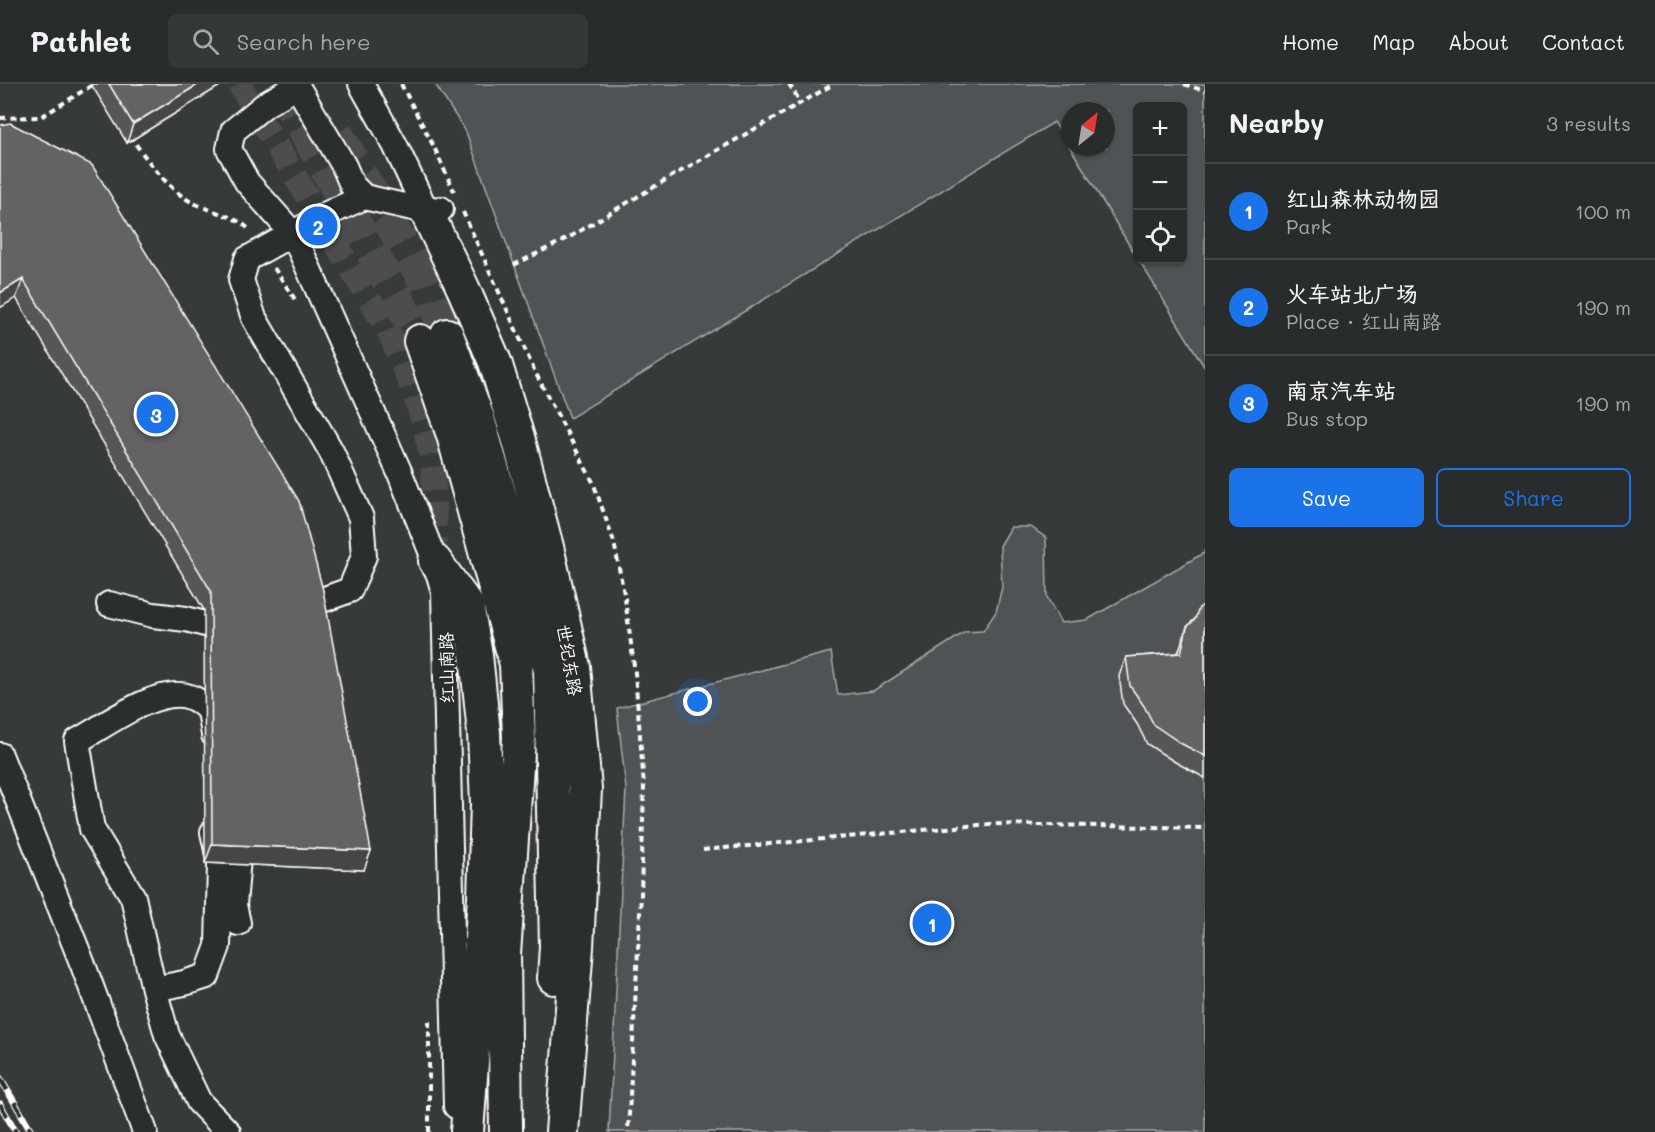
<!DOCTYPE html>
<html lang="en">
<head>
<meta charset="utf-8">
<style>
  body { margin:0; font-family:Mali,"LXGW WenKai TC",sans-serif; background:#353838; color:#f1f3f6 }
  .controls { position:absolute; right:18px; top:18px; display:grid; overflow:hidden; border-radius:9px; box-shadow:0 2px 4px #0004 }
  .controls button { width:54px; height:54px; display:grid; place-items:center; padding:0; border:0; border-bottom:2px solid #454848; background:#292c2c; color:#f1f3f6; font:30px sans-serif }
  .compass { position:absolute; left:1061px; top:18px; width:54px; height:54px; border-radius:50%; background:#292c2c; box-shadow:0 2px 4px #0004; rotate:30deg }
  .you { position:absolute; left:698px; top:618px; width:21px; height:21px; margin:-15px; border:4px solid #fff; border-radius:50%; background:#1a73e8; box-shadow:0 0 0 9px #1a73e833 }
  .badge { display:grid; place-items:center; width:39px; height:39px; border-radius:50%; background:#1a73e8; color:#fff; font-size:20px; font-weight:700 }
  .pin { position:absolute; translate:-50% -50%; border:3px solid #fff; box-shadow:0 2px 6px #0006 }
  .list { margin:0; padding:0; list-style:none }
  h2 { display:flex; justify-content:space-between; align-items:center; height:78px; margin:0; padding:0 24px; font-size:26px }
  h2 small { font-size:20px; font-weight:400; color:#a5a7a9 }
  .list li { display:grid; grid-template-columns:39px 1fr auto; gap:18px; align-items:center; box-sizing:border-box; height:96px; padding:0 24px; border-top:2px solid #454848 }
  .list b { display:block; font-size:22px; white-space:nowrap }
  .list p { margin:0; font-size:20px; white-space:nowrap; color:#a5a7a9 }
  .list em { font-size:20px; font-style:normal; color:#a5a7a9 }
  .actions { display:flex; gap:12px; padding:18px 24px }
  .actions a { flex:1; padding:14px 0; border:2px solid #1a73e8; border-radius:9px; text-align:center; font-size:21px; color:#1a73e8 }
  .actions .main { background:#1a73e8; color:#fff }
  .icon { flex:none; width:33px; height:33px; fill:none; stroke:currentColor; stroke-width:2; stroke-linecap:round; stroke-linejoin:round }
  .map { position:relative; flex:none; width:1205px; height:1048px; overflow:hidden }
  header { display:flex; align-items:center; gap:36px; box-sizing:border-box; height:84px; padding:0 30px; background:#292c2c; border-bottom:2px solid #454848 }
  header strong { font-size:28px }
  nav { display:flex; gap:33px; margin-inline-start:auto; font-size:21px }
  .search { width:420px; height:54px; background:#353838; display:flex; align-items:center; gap:15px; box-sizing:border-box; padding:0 21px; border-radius:9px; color:#a5a7a9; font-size:22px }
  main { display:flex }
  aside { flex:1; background:#292c2c }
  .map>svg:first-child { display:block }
  .green { fill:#505354; stroke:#a8a9aa; stroke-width:1.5 }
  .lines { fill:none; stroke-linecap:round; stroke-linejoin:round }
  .minor-tunnel { stroke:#4b4e4f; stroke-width:24; stroke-dasharray:24 12; stroke-linecap:butt }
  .major-tunnel { stroke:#4b4e4f; stroke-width:32; stroke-dasharray:32 16; stroke-linecap:butt }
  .minor-casing { stroke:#fff; stroke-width:28 }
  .major-casing { stroke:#fff; stroke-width:36 }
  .path { stroke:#fff; stroke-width:4; stroke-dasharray:6 4.5; stroke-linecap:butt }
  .minor { stroke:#2a2d2e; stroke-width:24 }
  .major { stroke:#2a2d2e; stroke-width:32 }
  .rail-casing { stroke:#fff; stroke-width:7 }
  .rail { stroke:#2a2d2e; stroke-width:4.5; stroke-dasharray:14; stroke-linecap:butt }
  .wall { fill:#555657; stroke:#fff; stroke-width:1.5 }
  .shaded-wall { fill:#454647; stroke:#fff; stroke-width:1.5 }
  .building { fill:#636465; stroke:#fff; stroke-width:1.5 }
  .labels { text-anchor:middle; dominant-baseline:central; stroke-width:5; stroke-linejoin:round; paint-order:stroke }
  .street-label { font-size:18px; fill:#fff; stroke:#2a2d2e }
</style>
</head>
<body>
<header>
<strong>Pathlet</strong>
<div class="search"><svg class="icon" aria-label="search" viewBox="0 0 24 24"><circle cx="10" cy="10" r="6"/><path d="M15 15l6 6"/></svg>Search here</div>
<nav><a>Home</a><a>Map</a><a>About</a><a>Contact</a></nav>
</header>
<main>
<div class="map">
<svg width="1205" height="1048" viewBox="0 0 1205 1048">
  <rect width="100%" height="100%" fill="#373a3b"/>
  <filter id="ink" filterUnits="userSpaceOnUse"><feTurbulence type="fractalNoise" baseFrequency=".0167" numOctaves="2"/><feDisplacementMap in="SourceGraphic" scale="12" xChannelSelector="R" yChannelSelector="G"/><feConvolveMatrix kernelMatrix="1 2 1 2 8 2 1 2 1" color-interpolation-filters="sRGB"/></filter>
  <g filter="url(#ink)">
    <path class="green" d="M435,0H1205V284L1139,176H1182V22H1138L1137,174L1070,63H1106V27H1070V63L1054,38L570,334L466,48Z
      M1011,443H1031L1046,454L1047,513L1061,539L1087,536L1204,469L1205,465V1048H609L626,705L617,624L831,568L838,611L873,607L965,548L983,547L996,528L1002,503L1000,462Z"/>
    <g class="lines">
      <path class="minor-tunnel" d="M239,0L388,246C408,291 428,340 433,388C436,417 434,447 435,477"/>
      <path class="major-tunnel" d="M278,0L393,206L420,257
        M337,49L423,195L447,251"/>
      <g class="minor-casing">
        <path id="minor" d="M361,0L395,61L426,127
          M441,125L426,127L364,113L352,101L344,82L297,2L266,20L233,47L229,65L247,98L293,150L399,387L435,477L444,508L456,1022
          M109,520L153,531L186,535L216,543L237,540
          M294,526L350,506L364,472L361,434L331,367L254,234L241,196L247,175L329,129L364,113
          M214,651L210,626C204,622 197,615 190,613C158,601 105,642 77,657L92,745L133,813L154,905L167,951L199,1018L228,1048
          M0,671L83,881L145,1048
          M238,839L234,821L240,750
          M154,905L184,899L207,892L218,862L220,780L213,748"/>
      </g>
      <g class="major-casing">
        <path id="major" d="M426,127L463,204L495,278L519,357L547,463L574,583L585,705L577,863L562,1048
          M447,251L478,334L550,586L556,862L554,894
          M420,257L453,351L516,580L519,654L504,870L506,1048
          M435,477L467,521L476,571L484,649L487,720L484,814L467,1048"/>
      </g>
      <path class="path" d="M401,0L433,61L454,107
        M789,0L801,19
        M1184,0L1205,7
        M0,34L41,33L94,0
        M130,52C144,72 165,101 185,114C203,127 239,131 250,147
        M463,128L535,288L593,398L614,458L625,515L635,589L644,702L641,811L628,1048
        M514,181L568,154L674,91L834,0
        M274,184L296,217
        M703,766L990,740L1205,744
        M429,937V1048"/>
      <use href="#minor" class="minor"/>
      <use href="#major" class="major"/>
      <g class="rail-casing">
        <path id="rail" d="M0,994L32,1048
          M0,1020L16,1048"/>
      </g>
      <use href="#rail" class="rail"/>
    </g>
    <path class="wall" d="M91,0H223L127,59Z
      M0,41L364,786L205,779L204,526L16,214Z
      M1205,520V694L1175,678L1147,660L1137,640L1123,620L1119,592L1126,573L1178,569L1187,543L1195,535Z"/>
    <path class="shaded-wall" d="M199,0H223L127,59L133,40Z
      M23,195L16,214L0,224V209Z
      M212,760L371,767L364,786L205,779Z"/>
    <path class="building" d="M109,0H199L133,40Z
      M10,39L92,81L299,417L323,506L371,767L212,760L211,507L23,195L0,209V41Z
      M1205,520V672L1182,660L1154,641L1144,622L1130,602L1126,573L1181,569L1187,543L1195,535L1199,524Z"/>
  </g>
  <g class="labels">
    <g class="street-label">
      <text transform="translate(570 576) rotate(80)">世纪东路</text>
      <text transform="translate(446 584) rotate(-91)">红山南路</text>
    </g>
  </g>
</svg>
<div class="controls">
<button>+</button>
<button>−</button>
<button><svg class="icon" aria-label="locate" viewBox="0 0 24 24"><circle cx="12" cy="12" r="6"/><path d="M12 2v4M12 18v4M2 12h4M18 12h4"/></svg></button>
</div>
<svg class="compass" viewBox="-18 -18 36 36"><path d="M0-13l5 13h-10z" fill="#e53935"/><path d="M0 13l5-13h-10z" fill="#a5a7a9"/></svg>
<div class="you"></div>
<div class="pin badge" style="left:932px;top:839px">1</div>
<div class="pin badge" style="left:318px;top:142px">2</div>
<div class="pin badge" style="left:156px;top:330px">3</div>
</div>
<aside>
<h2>Nearby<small>3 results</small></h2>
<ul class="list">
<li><span class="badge">1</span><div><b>红山森林动物园</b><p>Park</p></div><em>100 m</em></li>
<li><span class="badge">2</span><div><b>火车站北广场</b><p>Place · 红山南路</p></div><em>190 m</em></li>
<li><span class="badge">3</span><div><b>南京汽车站</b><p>Bus stop</p></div><em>190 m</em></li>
</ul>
<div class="actions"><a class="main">Save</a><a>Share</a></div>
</aside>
</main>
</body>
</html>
